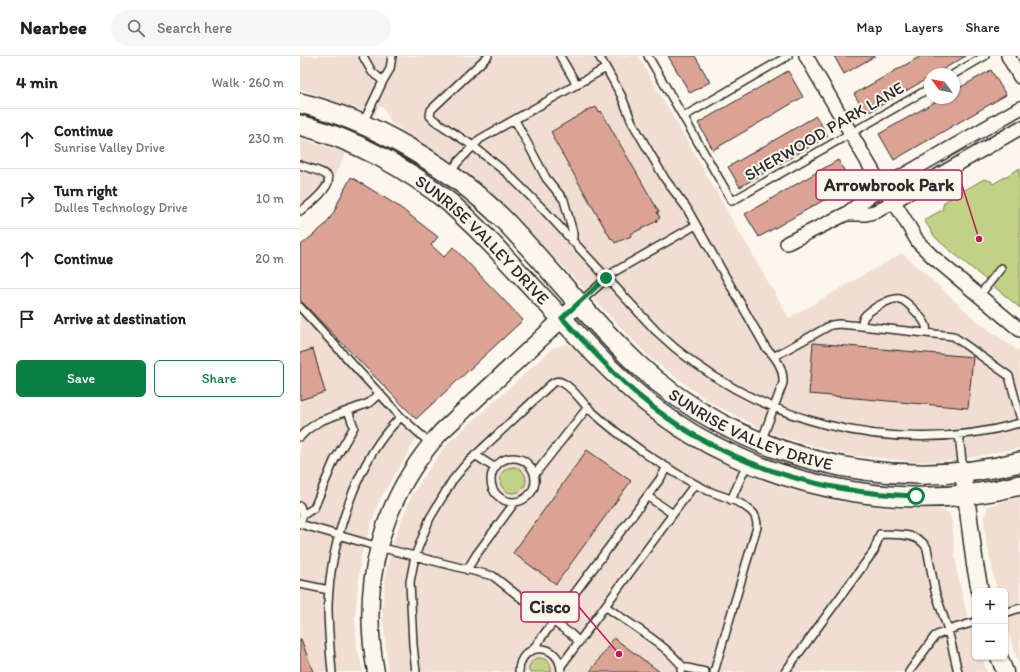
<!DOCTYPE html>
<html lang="en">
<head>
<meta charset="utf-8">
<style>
  body { margin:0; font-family:Itim,sans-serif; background:#f6f6f6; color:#202124 }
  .controls { position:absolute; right:12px; bottom:12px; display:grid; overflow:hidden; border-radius:6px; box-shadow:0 1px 3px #0004 }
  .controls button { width:36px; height:36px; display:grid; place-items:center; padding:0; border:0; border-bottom:1px solid #e0e0e0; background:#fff; color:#202124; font:20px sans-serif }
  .compass { position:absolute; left:624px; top:12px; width:36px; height:36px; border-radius:50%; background:#fff; box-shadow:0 1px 3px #0004; rotate:302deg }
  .stop { position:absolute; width:12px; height:12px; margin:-9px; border:3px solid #0b8043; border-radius:50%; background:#fff }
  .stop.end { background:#0b8043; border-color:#fff; box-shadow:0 1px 4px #0008 }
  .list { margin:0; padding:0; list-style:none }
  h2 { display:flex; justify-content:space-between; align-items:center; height:52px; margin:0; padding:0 16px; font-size:17px }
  h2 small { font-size:13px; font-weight:400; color:#757577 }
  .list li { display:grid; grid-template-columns:26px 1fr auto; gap:12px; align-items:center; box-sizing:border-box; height:60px; padding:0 16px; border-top:1px solid #e0e0e0 }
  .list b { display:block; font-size:15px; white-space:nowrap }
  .list p { margin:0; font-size:13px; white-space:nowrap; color:#757577 }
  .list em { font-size:13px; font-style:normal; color:#757577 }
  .actions { display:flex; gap:8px; padding:12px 16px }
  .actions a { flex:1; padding:9px 0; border:1px solid #0b8043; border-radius:6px; text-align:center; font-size:14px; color:#0b8043 }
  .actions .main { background:#0b8043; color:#fff }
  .icon { flex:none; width:22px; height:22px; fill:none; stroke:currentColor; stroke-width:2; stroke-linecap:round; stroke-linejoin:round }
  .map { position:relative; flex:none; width:720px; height:616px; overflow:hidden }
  header { display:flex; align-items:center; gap:24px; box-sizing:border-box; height:56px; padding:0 20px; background:#fff; border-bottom:1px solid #e0e0e0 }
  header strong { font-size:19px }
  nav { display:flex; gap:22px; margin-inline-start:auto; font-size:14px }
  .search { width:280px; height:36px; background:#f6f6f6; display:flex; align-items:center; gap:10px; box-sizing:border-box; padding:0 14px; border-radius:22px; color:#757577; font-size:15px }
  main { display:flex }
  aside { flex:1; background:#fff }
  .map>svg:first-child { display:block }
  .built { fill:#f1ded2 }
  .green { fill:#c1d185; stroke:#767e58 }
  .building { fill:#dba394; stroke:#2b2b2b }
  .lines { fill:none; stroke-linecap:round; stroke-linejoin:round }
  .service-casing { stroke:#2b2b2b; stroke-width:10 }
  .minor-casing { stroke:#2b2b2b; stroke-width:16 }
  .tertiary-casing { stroke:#2b2b2b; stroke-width:19 }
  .secondary-casing { stroke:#2b2b2b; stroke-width:22 }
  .service { stroke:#fbf7ec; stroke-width:7 }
  .minor { stroke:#fbf7ec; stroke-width:13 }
  .tertiary { stroke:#fbf7ec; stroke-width:16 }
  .secondary { stroke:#fbf7ec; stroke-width:19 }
  .route { stroke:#0b8043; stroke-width:5 }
  .labels { text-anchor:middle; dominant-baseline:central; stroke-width:4; stroke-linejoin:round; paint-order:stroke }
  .street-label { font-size:17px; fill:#2b2b2b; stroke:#fbf7ec }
  .leader { fill:none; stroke:#c2185b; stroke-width:1.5 }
  .callout-dot { fill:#c2185b; stroke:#fbf7ec; stroke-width:1.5 }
  .callout { fill:#fbf7ec; stroke:#c2185b; stroke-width:1.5 }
  .callout-label { font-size:18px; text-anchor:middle; font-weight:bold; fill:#2b2b2b }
</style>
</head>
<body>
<header>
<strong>Nearbee</strong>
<div class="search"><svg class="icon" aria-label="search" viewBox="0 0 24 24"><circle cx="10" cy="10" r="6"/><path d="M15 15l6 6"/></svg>Search here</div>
<nav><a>Map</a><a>Layers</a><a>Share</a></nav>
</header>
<main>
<aside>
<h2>4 min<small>Walk · 260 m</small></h2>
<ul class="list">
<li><svg class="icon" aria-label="ahead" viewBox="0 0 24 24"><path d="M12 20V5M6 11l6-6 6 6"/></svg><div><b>Continue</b><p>Sunrise Valley Drive</p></div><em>230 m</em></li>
<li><svg class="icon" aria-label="right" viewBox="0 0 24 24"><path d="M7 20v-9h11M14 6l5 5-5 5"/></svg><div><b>Turn right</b><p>Dulles Technology Drive</p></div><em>10 m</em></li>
<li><svg class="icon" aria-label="ahead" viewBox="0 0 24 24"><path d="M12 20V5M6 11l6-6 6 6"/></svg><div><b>Continue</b></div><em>20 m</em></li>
<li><svg class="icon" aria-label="arrive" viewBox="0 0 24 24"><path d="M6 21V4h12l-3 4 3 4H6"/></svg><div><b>Arrive at destination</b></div></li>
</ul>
<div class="actions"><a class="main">Save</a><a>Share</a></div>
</aside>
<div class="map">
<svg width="720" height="616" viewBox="0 0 720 616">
  <rect width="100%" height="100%" fill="#fbf7ec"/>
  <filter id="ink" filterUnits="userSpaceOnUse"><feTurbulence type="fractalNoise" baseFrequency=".025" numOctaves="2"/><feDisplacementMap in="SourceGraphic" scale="8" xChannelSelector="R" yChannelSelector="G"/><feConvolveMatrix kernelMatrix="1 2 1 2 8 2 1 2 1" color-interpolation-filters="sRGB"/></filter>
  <g filter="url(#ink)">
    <path class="built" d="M0,0H338L489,262L602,197L678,266L720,296V392L657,404L620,406L546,399L475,379L409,346L350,302L203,148L158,109L91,67L84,52L79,50L75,59L0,33Z
      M0,82L46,97L30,129L0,157Z
      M0,256L117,382L80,443L61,500L55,560L57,590L63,616H0Z
      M266,288L274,292L352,364L432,412L480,431L531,444L587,452L640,453L648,457L652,465L657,516L669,567L675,583V601H682L687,616H88L82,553L89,496L112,438L145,390L253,292Z
      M720,441V611L705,566V535H697L686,484L684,461L688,450Z"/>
    <path class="green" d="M720,112V252L640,186L635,181L624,164L642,154L644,146L684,123L691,125L693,128Z
      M200 424a13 13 0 1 1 26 0a13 13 0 1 1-26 0Z
      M236,602C246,601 252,607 251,616H229C228,610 231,606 236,602Z"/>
    <path class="building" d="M368,0H395L410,26L390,37Z
      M534,0H575L544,18Z
      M621,0H666L635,18H630V21L566,58L554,38Z
      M691,14L706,39L594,104L579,78L642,42H654V35Z
      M488,15L503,41L413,94L398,67Z
      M296,51L299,56L301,55L359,156H357L360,162L356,164L357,165L331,178V180L315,187L312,182L311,183L253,82L254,81L251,76L291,52L292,53Z
      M516,60L528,80L440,131L428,111Z
      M538,104L552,128L459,181L445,158Z
      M51,121L98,150L138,181L131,189L144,201L153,191L223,264L116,363L0,244V190L25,169L34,156L40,142Z
      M513,287L673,301L668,352L509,338Z
      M13,293L25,336L0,344V297Z
      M287,394L331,425L256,528L213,497Z
      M314,582L360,616H290Z
      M0,583H1L13,616H0Z"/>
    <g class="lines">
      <g class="service-casing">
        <path id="service" d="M63,0L72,16L83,25L63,67
          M188,0L134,51L131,54L130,60L134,64L173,90L208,118L244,154L356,275C451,366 593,403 720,367
          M260,0L277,29
          M348,0L432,145L630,32
          M306,12L321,39L332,66L365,123L386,151L466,292C476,301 484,312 483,327L461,386
          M654,18L685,0
          M83,25L90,13L92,0
          M383,61L488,0
          M215,64L246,122L264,144L273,177V181L271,184
          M0,109C7,112 21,114 27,120C35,129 7,151 0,155
          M149,118L158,106L180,83L306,12L299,0
          M679,240L701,212
          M279,247L314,216L396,169
          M0,251L101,361L131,388
          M561,270C562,267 562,264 564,261C569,254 591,241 600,243C607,245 624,263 626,270C627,272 626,274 626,276
          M475,300L531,269L539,268L561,270L653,280L709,320L720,360
          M659,379L663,414
          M0,381L7,374L20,365L69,347L80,337
          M175,399L195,412
          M191 424a22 22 0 1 1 44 0a22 22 0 1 1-44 0Z
          M235,418L288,351
          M347,440L373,458
          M431,444L448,406
          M0,450L3,459L0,467
          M3,459L14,452L34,405L54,371L48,355
          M0,468L79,491L193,520L239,556L271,578L279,586
          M167,514L176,499L215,446
          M0,528L29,534
          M305,550C331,569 363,586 383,611L381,616
          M705,557L720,552
          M233,593L360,423L367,411
          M261,610L395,428
          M383,611L405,616
          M32,616C30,594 28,571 28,549C30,490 56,402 101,361
          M116,616L113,589L110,526L115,500L130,462L152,425L166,408L249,330C253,326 258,324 263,327C273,332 281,345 289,353C307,369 326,384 346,398C366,411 388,426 409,435C423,441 439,444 451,455C456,459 457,464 457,471L414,616
          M219,616C219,585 261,585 261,616
          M485,616L574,495L580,478C596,479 618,476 627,492L635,535L648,574L658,616
          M609,616L635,580L648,574L675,566"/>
      </g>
      <g class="minor-casing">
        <path id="minor" d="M506,0L575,119L599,154L618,186L633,201L720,274
          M708,0L720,21
          M546,158H566L577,155L720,72
          M487,187L546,158L570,140L597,123L720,52"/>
      </g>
      <g class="tertiary-casing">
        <path id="tertiary" d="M663,416L675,509L680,535
          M699,601L705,616
          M76,616C59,528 81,443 141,376L279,247"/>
      </g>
      <g class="secondary-casing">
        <g id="secondary">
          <path id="s1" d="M0,47C72,64 152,112 204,164C249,211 289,263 337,308C437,401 587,440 720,406"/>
          <path id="s2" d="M0,69C54,83 107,112 150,147C170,165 189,184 207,204C241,240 274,277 309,312C334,337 362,360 392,378C489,435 611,457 720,429"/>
        </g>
      </g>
      <use href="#service" class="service"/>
      <use href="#minor" class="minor"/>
      <use href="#tertiary" class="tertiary"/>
      <use href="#secondary" class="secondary"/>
    </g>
  </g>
  <g class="lines" filter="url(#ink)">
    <path class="route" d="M306,222L262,262C287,289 311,316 339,340C417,406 515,437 616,440"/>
  </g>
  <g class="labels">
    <g class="street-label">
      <text transform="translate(524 75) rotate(-30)">SHERWOOD PARK LANE</text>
      <text stroke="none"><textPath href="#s2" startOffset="219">SUNRISE VALLEY DRIVE</textPath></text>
      <text stroke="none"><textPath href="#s1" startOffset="567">SUNRISE VALLEY DRIVE</textPath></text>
    </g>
  </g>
  <path class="leader" d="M679 183L662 129M319 598L279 551"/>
  <g class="callout-dot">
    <circle cx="679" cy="183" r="4"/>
    <circle cx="319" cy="598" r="4"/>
  </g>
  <g class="callout">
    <rect x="516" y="114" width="146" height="30" rx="4"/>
    <rect x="221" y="536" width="58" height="30" rx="4"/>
  </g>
  <g class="callout-label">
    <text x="589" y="135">Arrowbrook Park</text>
    <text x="250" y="557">Cisco</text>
  </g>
</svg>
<div class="controls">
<button>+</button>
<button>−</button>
</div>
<svg class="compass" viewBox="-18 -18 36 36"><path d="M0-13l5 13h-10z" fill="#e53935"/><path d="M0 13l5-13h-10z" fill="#757577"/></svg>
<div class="stop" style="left:616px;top:440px"></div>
<div class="stop end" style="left:306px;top:222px"></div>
</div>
</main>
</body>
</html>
